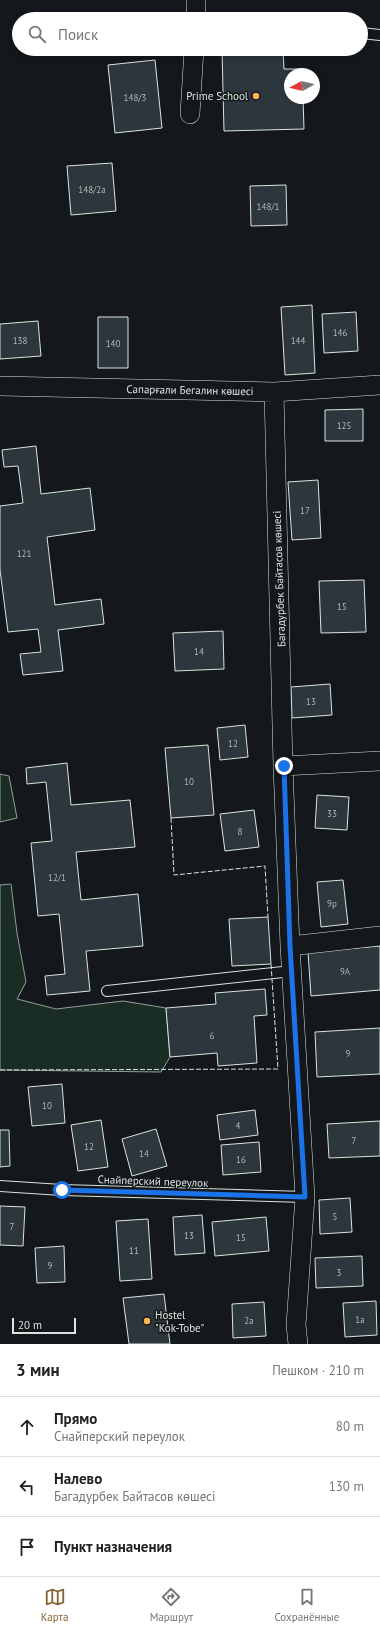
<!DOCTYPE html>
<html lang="ru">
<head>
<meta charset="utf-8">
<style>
  body { margin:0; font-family:"PT Sans",sans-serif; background:#f2f2f2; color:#222 }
  .compass { position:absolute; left:284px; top:68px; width:36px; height:36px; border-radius:50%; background:#fff; box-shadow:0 2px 6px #0003; rotate:262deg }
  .scale { position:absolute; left:12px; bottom:10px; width:64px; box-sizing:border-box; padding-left:4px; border:2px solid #d8e6dc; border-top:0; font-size:11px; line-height:14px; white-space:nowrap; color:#d8e6dc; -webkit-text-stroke:3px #14181c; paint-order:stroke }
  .stop { position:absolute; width:12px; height:12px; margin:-9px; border:3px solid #1a73e8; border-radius:50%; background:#fff }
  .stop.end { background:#1a73e8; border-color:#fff; box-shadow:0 1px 4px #0008 }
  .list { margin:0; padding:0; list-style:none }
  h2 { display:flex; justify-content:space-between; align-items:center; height:52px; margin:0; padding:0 16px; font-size:17px }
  h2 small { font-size:13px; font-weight:400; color:#767676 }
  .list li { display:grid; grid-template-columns:26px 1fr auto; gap:12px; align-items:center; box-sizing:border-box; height:60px; padding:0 16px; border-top:1px solid #e0e0e0 }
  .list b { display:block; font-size:15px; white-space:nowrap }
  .list p { margin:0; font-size:13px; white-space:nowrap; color:#767676 }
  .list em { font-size:13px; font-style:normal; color:#767676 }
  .icon { flex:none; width:22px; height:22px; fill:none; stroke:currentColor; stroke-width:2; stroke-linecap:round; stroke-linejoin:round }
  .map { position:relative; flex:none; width:380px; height:1344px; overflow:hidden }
  .search { position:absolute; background:#fff; box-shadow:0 2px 6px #0003; left:12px; right:12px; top:12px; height:44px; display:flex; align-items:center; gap:10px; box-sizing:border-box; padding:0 14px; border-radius:22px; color:#767676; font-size:15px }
  .sheet { height:232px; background:#fff }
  nav { display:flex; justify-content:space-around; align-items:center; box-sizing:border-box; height:56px; border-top:1px solid #e0e0e0; background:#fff; font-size:11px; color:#767676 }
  nav a { display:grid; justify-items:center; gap:2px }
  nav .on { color:#856535 }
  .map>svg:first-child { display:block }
  .green { fill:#1a2d24; stroke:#939e99 }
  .building { fill:#2c363c; stroke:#d8e6dc }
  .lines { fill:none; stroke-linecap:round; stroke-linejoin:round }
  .lane-casing { stroke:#d8e6dc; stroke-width:12 }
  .street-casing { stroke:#d8e6dc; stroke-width:20 }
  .lane { stroke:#14181c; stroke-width:10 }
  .street { stroke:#14181c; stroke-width:19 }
  .fence { stroke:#d8e6dc; stroke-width:1; stroke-dasharray:5 2; stroke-linecap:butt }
  .route { stroke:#1a73e8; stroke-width:5 }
  .poi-dot { fill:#ffb74d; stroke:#14181c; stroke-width:1.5 }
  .labels { text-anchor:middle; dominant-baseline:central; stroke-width:3; stroke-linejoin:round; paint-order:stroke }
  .number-label { font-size:9px; fill:#adbab4 }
  .poi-label { font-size:11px; fill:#d8e6dc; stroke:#14181c; text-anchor:end }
  .street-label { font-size:11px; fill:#d8e6dc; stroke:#14181c }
</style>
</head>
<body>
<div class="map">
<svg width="380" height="1344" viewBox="0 0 380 1344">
  <rect width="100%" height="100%" fill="#14181c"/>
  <path class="green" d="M0,774L9,776L17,818L0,822Z
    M11,884L17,933L26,982L17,999L56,1009L123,1001L166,1008L170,1057L161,1072L0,1070V885Z"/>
  <path class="building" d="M283,49L284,69H302L303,74H290V98H303L304,129L224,131L222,50Z
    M155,60L162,128L115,133L108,65Z
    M112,163L116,211L71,215L67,166Z
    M286,185L287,225L251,226L250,186Z
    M312,305L315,373L285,375L281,307Z
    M356,312L358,351L324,353L322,314Z
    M98,317H128V368H98Z
    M38,321L41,356L0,359V324Z
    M363,409V441H325V410Z
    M36,446L41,494L90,488L95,530L47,537L55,605L101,599L104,624L58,630L63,671L23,675L20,654L41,652L38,629L8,632L0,570V506L23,503L18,466L4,467L2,450Z
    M318,480L321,538L292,540L288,482Z
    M364,580L366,632L321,633L319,581Z
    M223,631L224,669L175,671L173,633Z
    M330,684L332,715L292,718L291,687Z
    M245,725L248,757L220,760L217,728Z
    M208,745L214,815L171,818L165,748Z
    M67,763L71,805L130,800L135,847L76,852L81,900L138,894L143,946L86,951L90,991L47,995L45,976L65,974L59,914L38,916L31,843L52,841L46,782L27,784L26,768Z
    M317,795L349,797L347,830L315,828Z
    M254,810L259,847L225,851L220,814Z
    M343,880L348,924L321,927L317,882Z
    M268,917L271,964L232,966L229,919Z
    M380,946V990L311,996L308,952Z
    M265,989L267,1015L254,1016L257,1063L218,1066L217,1053L170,1057L166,1008L216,1004L215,993Z
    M380,1028V1074L317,1077L315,1032Z
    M62,1084L65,1123L32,1126L28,1087Z
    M255,1110L258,1135L220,1140L217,1115Z
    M101,1120L108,1167L78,1171L71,1125Z
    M380,1121V1156L329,1158L327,1124Z
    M156,1129L167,1166L132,1176L122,1139Z
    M0,1130H9L10,1166L0,1167Z
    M259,1142L261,1172L223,1175L221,1145Z
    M350,1198L352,1232L320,1234L319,1200Z
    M0,1206L25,1207L23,1246L0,1245Z
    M202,1215L205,1253L175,1255L173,1217Z
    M266,1217L269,1251L215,1256L212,1222Z
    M148,1219L152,1279L120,1281L116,1221Z
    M64,1246L65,1282L37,1283L35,1248Z
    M362,1256L363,1286L316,1288L315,1258Z
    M164,1294L170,1344H129L123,1298Z
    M376,1301L377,1335L345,1337L343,1303Z
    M264,1302L266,1336L233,1338L232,1304Z"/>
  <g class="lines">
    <g class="lane-casing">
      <path id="lane" d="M361,33L380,35
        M107,991L292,971
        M0,1186L62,1190L305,1197"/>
    </g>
    <g class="street-casing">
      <path id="street" d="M196,19V0
        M190,114L194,49
        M0,386L274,392L380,385
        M274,392L283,766L290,946L305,1197L296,1325L298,1344
        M283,766L380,761
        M290,946L380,936"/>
    </g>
    <use href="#lane" class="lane"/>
    <use href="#street" class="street"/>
    <path class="fence" d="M171,818L174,875L265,866L268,917
      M0,1070L278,1069L271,964"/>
  </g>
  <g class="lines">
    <path class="route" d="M62,1190L305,1197L290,946L284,766"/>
  </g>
  <g class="poi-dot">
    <circle cx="256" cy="96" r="4"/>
    <circle cx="147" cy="1321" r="4"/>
  </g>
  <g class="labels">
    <g class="number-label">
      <text x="135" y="97">148/3</text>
      <text x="92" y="189">148/2а</text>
      <text x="268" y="206">148/1</text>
      <text x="340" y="332">146</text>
      <text x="20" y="340">138</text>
      <text x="298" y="340">144</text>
      <text x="113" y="343">140</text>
      <text x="344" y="425">125</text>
      <text x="305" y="510">17</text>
      <text x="24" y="553">121</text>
      <text x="342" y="606">15</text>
      <text x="199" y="651">14</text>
      <text x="311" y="701">13</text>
      <text x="233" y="743">12</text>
      <text x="189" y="781">10</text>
      <text x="332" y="813">33</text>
      <text x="240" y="831">8</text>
      <text x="57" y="877">12/1</text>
      <text x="332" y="903">9р</text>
      <text x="345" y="971">9А</text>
      <text x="212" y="1035">6</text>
      <text x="348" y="1053">9</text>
      <text x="47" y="1105">10</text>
      <text x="238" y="1125">4</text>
      <text x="354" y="1140">7</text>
      <text x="89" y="1146">12</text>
      <text x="144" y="1153">14</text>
      <text x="241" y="1159">16</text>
      <text x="335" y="1216">5</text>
      <text x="12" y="1226">7</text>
      <text x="189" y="1235">13</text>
      <text x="241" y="1237">15</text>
      <text x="134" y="1250">11</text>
      <text x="50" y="1265">9</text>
      <text x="339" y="1272">3</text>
      <text x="360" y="1319">1а</text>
      <text x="249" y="1320">2а</text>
    </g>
    <g class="poi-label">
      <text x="248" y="96">Prime School</text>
      <text x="155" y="1315" text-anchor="start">Hostel<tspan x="155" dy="13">"Kok-Tobe"</tspan></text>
    </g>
    <g class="street-label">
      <text transform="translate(190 390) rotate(1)">Сапарғали Бегалин көшесі</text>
      <text transform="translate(279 579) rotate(-92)">Багадурбек Байтасов көшесі</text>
      <text transform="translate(153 1181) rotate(2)">Снайперский переулок</text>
    </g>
  </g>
</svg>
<svg class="compass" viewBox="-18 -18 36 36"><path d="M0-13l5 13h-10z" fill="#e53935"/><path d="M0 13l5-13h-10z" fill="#767676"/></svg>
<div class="scale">20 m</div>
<div class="stop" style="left:62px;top:1190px"></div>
<div class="stop end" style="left:284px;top:766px"></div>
<div class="search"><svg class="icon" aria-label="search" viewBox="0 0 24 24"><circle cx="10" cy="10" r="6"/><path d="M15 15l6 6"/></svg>Поиск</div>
</div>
<section class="sheet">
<h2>3 мин<small>Пешком · 210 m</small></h2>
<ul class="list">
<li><svg class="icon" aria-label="ahead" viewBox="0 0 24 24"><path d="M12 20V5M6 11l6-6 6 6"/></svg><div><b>Прямо</b><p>Снайперский переулок</p></div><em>80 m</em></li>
<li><svg class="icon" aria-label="left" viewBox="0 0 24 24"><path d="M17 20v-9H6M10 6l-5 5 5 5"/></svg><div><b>Налево</b><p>Багадурбек Байтасов көшесі</p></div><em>130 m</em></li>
<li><svg class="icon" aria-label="arrive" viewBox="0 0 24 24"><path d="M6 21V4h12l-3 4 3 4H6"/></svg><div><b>Пункт назначения</b></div></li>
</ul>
</section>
<nav>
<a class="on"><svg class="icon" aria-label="map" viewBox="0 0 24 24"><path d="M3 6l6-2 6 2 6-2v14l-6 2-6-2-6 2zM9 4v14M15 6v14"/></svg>Карта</a>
<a><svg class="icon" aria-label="directions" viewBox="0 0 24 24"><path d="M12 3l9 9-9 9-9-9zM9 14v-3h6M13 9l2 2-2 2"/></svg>Маршрут</a>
<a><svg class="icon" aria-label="saved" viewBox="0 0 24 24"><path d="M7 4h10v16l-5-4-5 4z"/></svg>Сохранённые</a>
</nav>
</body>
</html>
